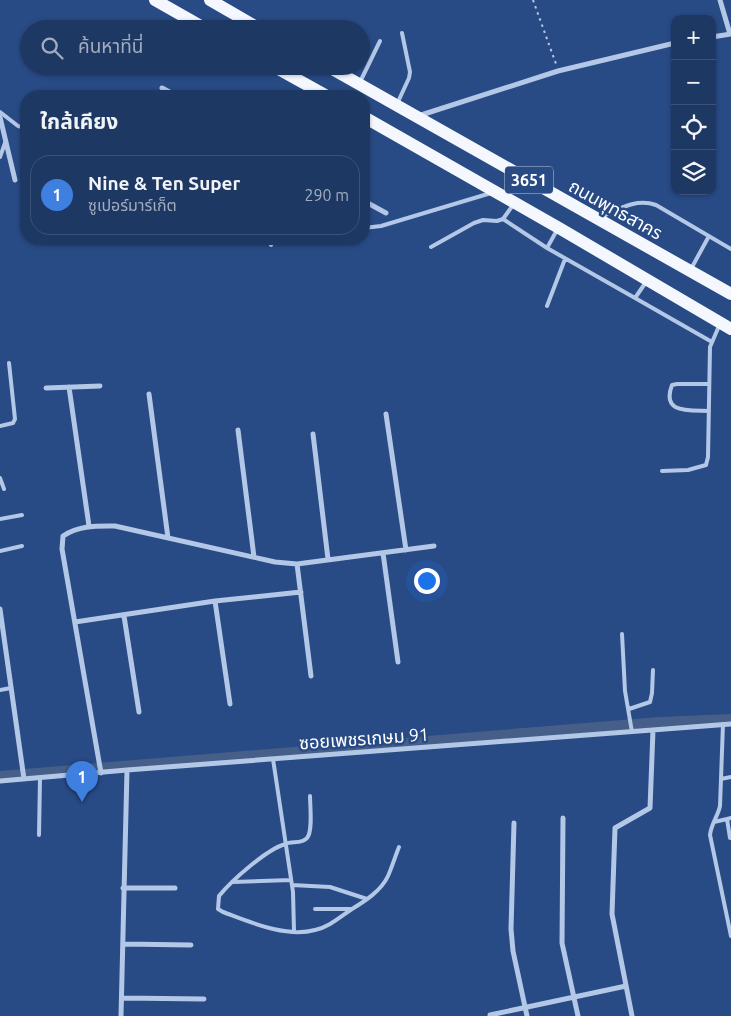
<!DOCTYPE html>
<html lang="th">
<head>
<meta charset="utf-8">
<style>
  body { margin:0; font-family:Ubuntu,"Noto Sans Thai",sans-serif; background:#2b436d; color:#f1f3f6 }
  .controls { position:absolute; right:15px; top:15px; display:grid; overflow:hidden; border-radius:10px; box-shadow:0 1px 4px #0004 }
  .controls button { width:45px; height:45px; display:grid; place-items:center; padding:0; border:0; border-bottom:1px solid #3c5278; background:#1e3864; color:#f1f3f6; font:25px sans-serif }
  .you { position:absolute; left:426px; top:580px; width:18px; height:18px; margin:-12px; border:4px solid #fff; border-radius:50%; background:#1a73e8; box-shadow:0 0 0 8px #1a73e833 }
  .badge { display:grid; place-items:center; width:32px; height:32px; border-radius:50%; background:#efd579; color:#fff; font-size:16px; font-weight:700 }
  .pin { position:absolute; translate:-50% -41px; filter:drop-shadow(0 1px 2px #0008) }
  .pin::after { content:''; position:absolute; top:26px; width:18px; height:15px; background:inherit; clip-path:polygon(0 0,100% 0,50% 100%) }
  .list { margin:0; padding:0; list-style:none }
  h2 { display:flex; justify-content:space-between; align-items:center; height:65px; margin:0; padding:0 20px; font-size:21px }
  h2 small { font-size:16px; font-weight:400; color:#a1acbf }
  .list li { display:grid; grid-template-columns:32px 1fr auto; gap:15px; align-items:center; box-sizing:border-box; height:80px; margin:0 10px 10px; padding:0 10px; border:1px solid #3c5278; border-radius:20px }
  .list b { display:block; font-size:19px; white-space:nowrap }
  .list p { margin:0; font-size:16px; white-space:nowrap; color:#a1acbf }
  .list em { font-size:16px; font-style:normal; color:#a1acbf }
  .icon { flex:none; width:28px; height:28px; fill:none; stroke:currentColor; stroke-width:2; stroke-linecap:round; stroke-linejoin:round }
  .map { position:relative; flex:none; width:731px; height:1016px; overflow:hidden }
  .search { position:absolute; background:#1e3864; box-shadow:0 1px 4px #0004; left:20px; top:20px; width:350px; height:55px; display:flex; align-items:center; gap:12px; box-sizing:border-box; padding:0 18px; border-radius:28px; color:#a1acbf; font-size:19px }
  .panel { position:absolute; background:#1e3864; box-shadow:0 1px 4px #0004; left:20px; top:90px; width:350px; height:155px; border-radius:20px }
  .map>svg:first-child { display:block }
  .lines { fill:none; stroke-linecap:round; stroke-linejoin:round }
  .canal { stroke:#465f89; stroke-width:10 }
  .path { stroke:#b3c7e7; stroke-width:2; stroke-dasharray:2.5 4; stroke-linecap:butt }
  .service { stroke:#b3c7e7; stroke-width:4 }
  .minor { stroke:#b3c7e7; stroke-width:5 }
  .primary { stroke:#f4f7fe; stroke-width:12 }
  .labels { text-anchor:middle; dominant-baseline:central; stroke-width:5; stroke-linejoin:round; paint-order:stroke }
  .shield { fill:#284a85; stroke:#bec9da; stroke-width:1 }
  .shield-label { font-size:16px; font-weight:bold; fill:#fff }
  .street-label { font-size:18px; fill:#fff; stroke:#284a85 }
</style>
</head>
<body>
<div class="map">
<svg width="731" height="1016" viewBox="0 0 731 1016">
  <rect width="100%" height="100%" fill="#284a85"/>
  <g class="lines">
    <path class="canal" d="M0,776L659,722L731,719"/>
    <path class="path" d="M533,0L556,64"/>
    <path class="service" d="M360,82L380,41
      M397,104L409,78L410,72L402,33
      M0,112L18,126L26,128
      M0,157L5,143
      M601,217C619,209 636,198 656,205L731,249
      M503,219L547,248
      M364,228L381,226L491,193
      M557,230L547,248L635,298L646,282
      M271,245L274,239
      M431,247L474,223L483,220L497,221L503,219L513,205
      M691,269L709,236
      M635,298L712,342
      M547,306L565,259
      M709,411C689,410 661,414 672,385L677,384H709
      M0,426L13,423L15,419L9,363
      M662,471L688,470L706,465L708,457L710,347L719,326
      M0,478L4,489
      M0,519L22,515
      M0,551L22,546
      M622,634L625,691L632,732
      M0,690L11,688
      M629,709L650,702L652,693L653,670
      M723,724L720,806C718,816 711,824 710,835L731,936
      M273,759L293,892L294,931
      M721,779L731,777
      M310,796C310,805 313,832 307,838C302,844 292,841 285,844C266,850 232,880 219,896L218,909L223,912C250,922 286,938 315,930C329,927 340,917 352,909C365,901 381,891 388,876C392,867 395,857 399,847
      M714,822L727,819
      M39,835L40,778
      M730,838L727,819L731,818
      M233,882L291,880
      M292,885L330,887L367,899
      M315,909H352"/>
    <path class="minor" d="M720,0L730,34
      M712,37L731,34
      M162,88L177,96
      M418,116L558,71L675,43
      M0,117L15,180
      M364,201L386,213
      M69,387L89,526
      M46,388L100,386
      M149,394L168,538
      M386,414L406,550
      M238,430L254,557
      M313,434L328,559
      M383,553L398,662
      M297,564L311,676
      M215,601L230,704
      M0,609L24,779
      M124,616L139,712
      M75,622L215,601L301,592
      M101,773L62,549L63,536C79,525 97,526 115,526L275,562L297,564L434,546
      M0,781L127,770L731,724
      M563,818L562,943L578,1016
      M514,823L511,929L513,951L527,1016
      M123,888H175
      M123,944L191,945
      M122,998L204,999
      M490,1015L626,986
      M121,1016L127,770
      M632,1016L612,914L615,828L650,808L653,730"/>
    <path class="primary" d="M155,0L206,29
      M210,0L260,29
      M273,66L327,96
      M327,66L731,294
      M364,117L559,228L731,329"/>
  </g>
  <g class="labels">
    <rect class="shield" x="505" y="166.5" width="48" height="27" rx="4"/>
    <g class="shield-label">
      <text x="529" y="180">3651</text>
    </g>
    <g class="street-label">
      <text transform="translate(616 209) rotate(29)">ถนนพุทธสาคร</text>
      <text transform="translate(364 738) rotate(-4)">ซอยเพชรเกษม 91</text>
    </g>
  </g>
</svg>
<div class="controls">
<button>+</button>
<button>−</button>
<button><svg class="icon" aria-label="locate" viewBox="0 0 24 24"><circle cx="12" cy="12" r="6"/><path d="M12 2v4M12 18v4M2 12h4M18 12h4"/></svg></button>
<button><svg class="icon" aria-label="layers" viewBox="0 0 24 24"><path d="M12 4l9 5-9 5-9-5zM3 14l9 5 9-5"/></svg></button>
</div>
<div class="you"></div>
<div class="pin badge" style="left:82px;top:802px;background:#3f7fe0">1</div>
<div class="search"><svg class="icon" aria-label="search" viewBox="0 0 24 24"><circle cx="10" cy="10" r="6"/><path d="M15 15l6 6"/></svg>ค้นหาที่นี่</div>
<section class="panel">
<h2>ใกล้เคียง<small></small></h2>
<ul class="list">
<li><span class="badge" style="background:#3f7fe0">1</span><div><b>Nine &amp; Ten Super</b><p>ซูเปอร์มาร์เก็ต</p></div><em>290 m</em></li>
</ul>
</section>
</div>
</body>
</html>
